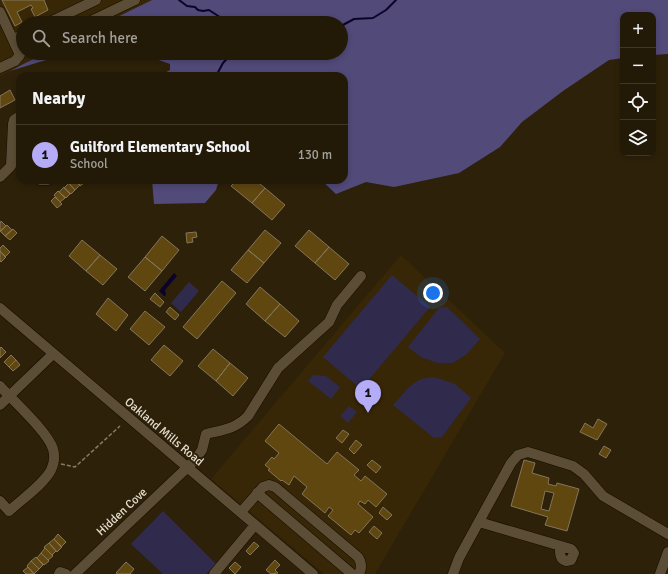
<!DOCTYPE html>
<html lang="en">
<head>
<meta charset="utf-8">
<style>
  body { margin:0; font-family:Signika,sans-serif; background:#2a2211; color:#f1f3f6 }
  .controls { position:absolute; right:12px; top:12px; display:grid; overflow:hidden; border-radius:8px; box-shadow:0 2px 6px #0003 }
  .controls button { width:36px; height:36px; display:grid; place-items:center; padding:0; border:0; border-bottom:1px solid #3f3828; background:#221907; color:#f1f3f6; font:20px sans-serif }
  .you { position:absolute; left:433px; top:293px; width:14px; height:14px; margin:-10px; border:3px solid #fff; border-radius:50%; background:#1a73e8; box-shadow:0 0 0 6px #1a73e833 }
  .badge { display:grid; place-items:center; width:26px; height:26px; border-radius:50%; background:#b5acf8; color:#111; font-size:13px; font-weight:700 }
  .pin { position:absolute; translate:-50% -33px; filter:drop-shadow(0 1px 2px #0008) }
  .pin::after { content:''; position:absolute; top:21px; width:14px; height:12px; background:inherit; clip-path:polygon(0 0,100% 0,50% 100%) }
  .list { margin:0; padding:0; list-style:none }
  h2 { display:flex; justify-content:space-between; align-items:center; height:52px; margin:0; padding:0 16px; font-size:17px }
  h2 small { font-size:13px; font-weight:400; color:#a2a09b }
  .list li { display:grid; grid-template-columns:26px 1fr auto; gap:12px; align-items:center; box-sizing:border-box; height:60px; padding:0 16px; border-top:1px solid #3f3828 }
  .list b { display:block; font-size:15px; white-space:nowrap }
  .list p { margin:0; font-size:13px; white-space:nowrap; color:#a2a09b }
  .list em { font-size:13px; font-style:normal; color:#a2a09b }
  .icon { flex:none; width:22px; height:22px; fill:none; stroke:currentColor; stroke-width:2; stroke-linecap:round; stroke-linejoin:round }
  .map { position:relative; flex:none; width:668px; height:574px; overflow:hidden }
  .search { position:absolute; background:#221907; box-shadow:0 2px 6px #0003; left:16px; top:16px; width:332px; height:44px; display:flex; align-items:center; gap:10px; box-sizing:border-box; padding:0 14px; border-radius:22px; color:#a2a09b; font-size:15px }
  .panel { position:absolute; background:#221907; box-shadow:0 2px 6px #0003; left:16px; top:72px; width:332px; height:112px; border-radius:12px }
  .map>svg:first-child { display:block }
  .built { fill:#372706 }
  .green { fill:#302b4d }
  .forest { fill:#524b7a }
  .water { fill:#0d0229 }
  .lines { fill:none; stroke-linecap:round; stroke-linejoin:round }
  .stream { stroke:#0d0229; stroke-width:2 }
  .building { fill:#604710; stroke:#84765c; fill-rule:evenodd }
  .minor-casing { stroke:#160a00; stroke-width:11 }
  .path { stroke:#877c69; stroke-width:1.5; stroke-dasharray:4 2; stroke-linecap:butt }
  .minor { stroke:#5c4e36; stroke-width:10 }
  .labels { text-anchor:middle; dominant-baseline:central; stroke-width:4; stroke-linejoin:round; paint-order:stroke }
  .street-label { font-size:12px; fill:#e6ded0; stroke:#2e2109 }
</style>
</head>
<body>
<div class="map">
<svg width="668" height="574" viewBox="0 0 668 574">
  <rect width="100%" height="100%" fill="#2e2109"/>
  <path class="built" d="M0,0H152L105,23H23V53H45L0,76Z
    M401,255L505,353L375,574H324L211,479Z"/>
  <path class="green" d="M392,275L430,307L361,389L323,357Z
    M189,282L199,291L181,312L171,303Z
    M447,307L480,339L466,355L452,363H437L421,357L408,347L439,308Z
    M313,375L326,376L340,387L331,399L308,381Z
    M434,377L455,384L471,398L442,437L434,438L393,405L410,386L421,379Z
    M349,406L357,412L348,423L340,416Z
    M163,511L216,564L206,574H163L131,544Z"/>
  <path class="forest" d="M152,0H668V54L653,55V15H623V58L609,60L563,91L522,122L500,147L459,173L394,187L366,182L336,194L321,180H344V76H159L170,70V64L156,59L118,53H341V23H105Z
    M45,53H69L10,71Z
    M152,180H219L216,190L205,203L154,204Z"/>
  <path class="water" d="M174,273L177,276L165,290L166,295L164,296L159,291Z"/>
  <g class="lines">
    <path class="stream" d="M179,0L187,6L195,7L198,10L203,11L209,10L229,23
      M295,23V19L302,17C308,20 315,19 321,23
      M341,26L354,19L373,18L386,10L396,0
      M216,76L223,63L232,53
      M132,183L133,180"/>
  </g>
  <path class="building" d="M2,0H44L48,10L35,17L31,9L33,8L31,5L17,12L22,22L15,26Z
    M10,90L15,100L0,108V96Z
    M71,180H75L80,185L75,190L68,183Z
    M75,180H83L85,182L80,186Z
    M237,180H255L265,188L252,203L231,186Z
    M69,183L75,190L71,194L64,188Z
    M64,187L70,194L66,198L59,192Z
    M265,188L285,205L272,220L252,203Z
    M58,191L65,198L60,202L54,195Z
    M55,197L62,204L57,208L51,201Z
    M1,221L6,226L0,232V223Z
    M7,225L12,230L5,236L0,231Z
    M13,229L17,233L10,240L5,236Z
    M265,230L281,243L264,263L248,250Z
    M309,230L329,247L315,263L295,246Z
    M196,232L197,237L192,238L193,242L187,243L186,233Z
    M162,236L179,250L162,271L145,257Z
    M82,240L100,255L86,271L69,256Z
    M3,245L10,252L5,257L0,251V248Z
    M329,247L349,264L335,280L315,263Z
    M248,250L264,263L247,283L231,270Z
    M0,251L6,257L1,262L0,261Z
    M100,255L117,269L103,285L86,271Z
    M145,257L162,271L145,291L128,277Z
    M222,281L236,293L197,339L183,327Z
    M260,287L280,304L265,321L246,304Z
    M155,293L164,302L160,307L150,299Z
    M108,298L128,315L116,331L96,314Z
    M280,304L299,321L285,337L265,321Z
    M170,307L179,315L175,320L166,312Z
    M145,311L165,327L149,345L130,329Z
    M164,345L183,361L170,376L151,360Z
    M1,347L6,352L0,358V348Z
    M213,349L230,363L216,381L198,366Z
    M11,355L16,360L9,367L4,362Z
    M16,360L20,365L13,371L9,367Z
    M230,363L248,378L233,396L216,381Z
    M598,419L607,424L597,440L580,432L585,423L593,428Z
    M279,424L327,464L337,452L359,470L354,475L361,481L365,476L387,494L376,507L368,500L365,504L360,501L358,504L373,517L359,533L355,530L351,535L328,516L333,510L329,507L325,513L302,494L307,487L294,476L289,485L282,480L281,481L268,470L270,469L265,465L272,457L274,459L279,453L265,441Z
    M343,430L349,434L342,443L336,438Z
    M356,440L362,445L354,454L349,449Z
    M604,446L611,450L606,458L599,454Z
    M372,460L381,467L376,473L367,465Z
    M524,460L535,463L532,473L549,478L548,484L556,486L557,483L579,489L567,531L545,525L548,517L511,506ZM545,491L554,493L549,511L541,509Z
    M383,507L392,515L387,520L379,513Z
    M374,526L382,533L377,539L369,532Z
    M58,534L66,542L61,547L54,539Z
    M54,539L62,547L57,552L49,543Z
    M254,542L259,546L250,555L246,551Z
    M49,543L56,551L52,555L44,547Z
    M45,548L53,556L48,560L41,553Z
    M41,553L49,561L44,565L37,558Z
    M36,557L43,565L39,569L31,561Z
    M275,560L280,565L275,570L278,573L271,574L266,570Z
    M31,561L39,569L34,574L27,566Z
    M126,562L134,569L130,574H118L116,573Z
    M235,562L241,567L235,574L229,568Z
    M28,567L34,574H35H26L23,571Z"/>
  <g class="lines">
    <g class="minor-casing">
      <path id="minor" d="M0,12L20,55L15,61L0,68
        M48,23L96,0
        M87,23L135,0
        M13,39L23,35
        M0,177L11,166L13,124L14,120L20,116
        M40,180H48
        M0,308L313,574
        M0,386C13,401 48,432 53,449C55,456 54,464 51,470C44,484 21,500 9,511L0,501
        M0,405L53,354
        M257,493L352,574
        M241,512L263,487L269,485L275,487L358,557C362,563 362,568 359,574
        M479,522L571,549L574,553L571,560L566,561C559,559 560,553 560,546
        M59,574L60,572L66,574
        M75,574L195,460L202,450L206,434C223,430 235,429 248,416L278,368L329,322L337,305L361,276
        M214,574L255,525
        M453,574L459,558L511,463L518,455L528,452L573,466L584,474L603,496L668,534
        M660,574L668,552"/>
    </g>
    <path class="path" d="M61,464L75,467L120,426"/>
    <use href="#minor" class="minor"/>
  </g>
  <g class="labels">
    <g class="street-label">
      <text transform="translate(164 432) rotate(40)">Oakland Mills Road</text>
      <text transform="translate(122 512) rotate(-43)">Hidden Cove</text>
    </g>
  </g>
</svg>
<div class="controls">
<button>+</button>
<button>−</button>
<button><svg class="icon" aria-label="locate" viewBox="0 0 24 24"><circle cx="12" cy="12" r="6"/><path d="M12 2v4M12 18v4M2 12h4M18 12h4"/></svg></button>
<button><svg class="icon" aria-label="layers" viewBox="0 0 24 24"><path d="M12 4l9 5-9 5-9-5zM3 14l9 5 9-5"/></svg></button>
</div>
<div class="you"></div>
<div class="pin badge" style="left:368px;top:413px">1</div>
<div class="search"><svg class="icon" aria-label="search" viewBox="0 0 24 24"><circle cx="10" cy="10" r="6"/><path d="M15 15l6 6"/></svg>Search here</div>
<section class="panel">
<h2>Nearby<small></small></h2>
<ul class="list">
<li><span class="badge">1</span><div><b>Guilford Elementary School</b><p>School</p></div><em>130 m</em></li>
</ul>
</section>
</div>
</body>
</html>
